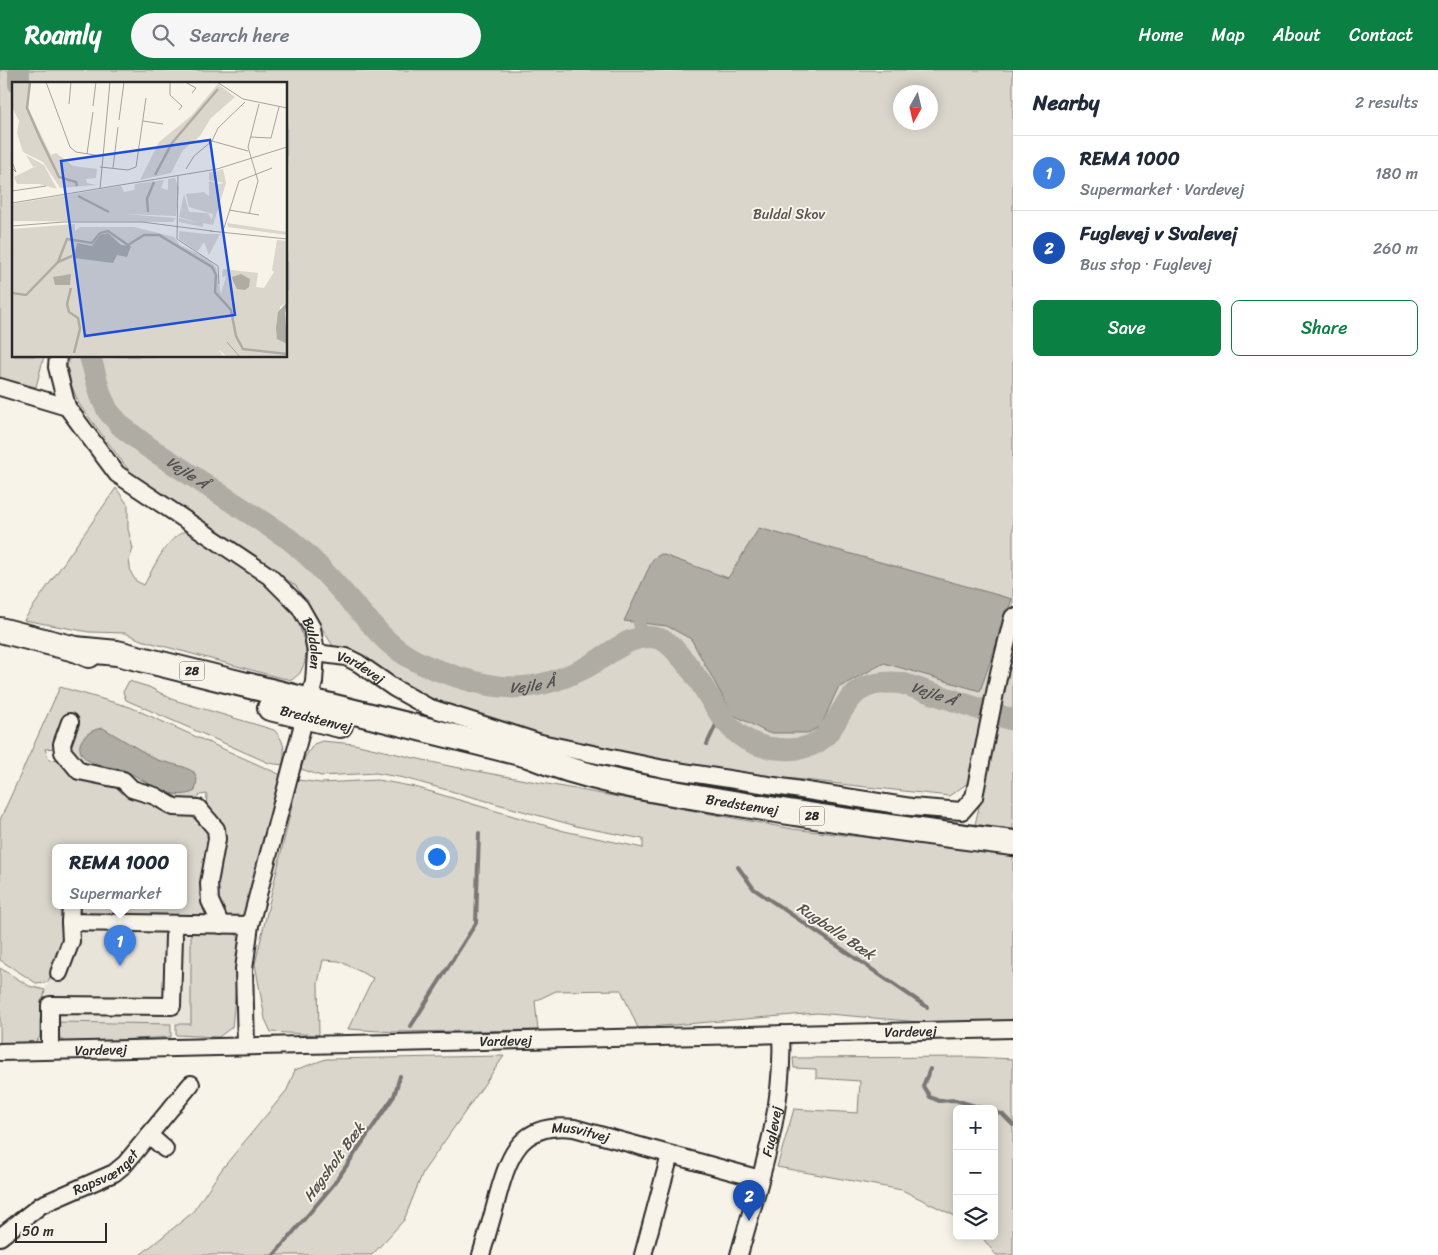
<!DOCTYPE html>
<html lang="en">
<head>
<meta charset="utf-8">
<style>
  body { margin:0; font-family:Sriracha,sans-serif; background:#f6f6f7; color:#1f2937 }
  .controls { position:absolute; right:15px; bottom:15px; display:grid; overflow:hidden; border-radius:8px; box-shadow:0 2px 12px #0003 }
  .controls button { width:45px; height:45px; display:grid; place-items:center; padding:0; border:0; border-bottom:1px solid #e0e1e3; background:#fff; color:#1f2937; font:25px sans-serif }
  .compass { position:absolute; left:893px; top:15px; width:45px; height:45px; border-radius:50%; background:#fff; box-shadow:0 2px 12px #0003; rotate:188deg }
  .scale { position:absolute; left:15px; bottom:12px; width:92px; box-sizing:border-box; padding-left:5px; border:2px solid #2b2b2b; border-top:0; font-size:14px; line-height:18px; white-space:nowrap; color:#2b2b2b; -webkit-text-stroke:4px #f7f3e8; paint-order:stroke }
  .you { position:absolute; left:436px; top:786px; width:18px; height:18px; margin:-12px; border:4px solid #fff; border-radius:50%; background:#1a73e8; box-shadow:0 0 0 8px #1a73e833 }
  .badge { display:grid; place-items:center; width:32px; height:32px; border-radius:50%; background:#0b8043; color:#fff; font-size:16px; font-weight:700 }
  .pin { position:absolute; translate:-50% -41px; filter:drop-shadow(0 1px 2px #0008) }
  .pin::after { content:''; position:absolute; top:26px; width:18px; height:15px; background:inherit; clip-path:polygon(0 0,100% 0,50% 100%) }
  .popup { position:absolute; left:52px; top:774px; width:135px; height:65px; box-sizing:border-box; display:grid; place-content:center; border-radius:8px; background:#fff; filter:drop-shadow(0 1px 4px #0005); font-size:16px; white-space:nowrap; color:#747a83 }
  .popup b { font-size:19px; color:#1f2937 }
  .popup::after { content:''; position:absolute; left:50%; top:100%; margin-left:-10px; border:10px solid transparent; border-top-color:#fff }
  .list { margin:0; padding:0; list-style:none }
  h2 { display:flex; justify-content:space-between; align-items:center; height:65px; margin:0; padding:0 20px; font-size:21px }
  h2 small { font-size:16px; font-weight:400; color:#747a83 }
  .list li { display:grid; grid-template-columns:32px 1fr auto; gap:15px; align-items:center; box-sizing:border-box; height:75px; padding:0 20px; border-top:1px solid #e0e1e3 }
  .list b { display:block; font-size:19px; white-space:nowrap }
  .list p { margin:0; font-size:16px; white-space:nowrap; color:#747a83 }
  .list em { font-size:16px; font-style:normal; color:#747a83 }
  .actions { display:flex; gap:10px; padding:15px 20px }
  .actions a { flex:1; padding:11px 0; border:1px solid #0b8043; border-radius:8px; text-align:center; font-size:18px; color:#0b8043 }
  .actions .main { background:#0b8043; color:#fff }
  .icon { flex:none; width:28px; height:28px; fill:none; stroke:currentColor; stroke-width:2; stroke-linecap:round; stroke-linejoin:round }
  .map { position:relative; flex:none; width:1013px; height:1185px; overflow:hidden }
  header { display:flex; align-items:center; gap:30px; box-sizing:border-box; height:70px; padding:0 25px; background:#0b8043; color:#fff }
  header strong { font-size:24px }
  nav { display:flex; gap:28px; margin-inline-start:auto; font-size:18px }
  .search { width:350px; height:45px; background:#f6f6f7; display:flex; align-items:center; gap:12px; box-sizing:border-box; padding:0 18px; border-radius:28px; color:#747a83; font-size:19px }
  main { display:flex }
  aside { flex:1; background:#fff }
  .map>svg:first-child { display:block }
  .built { fill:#e8e4da }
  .green { fill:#dad6cc; stroke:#82807c; fill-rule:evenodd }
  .water { fill:#afaca4; stroke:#7a7874 }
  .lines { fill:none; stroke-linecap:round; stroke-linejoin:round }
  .stream { stroke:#7a7874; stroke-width:4 }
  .canal { stroke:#afaca4; stroke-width:12 }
  .river { stroke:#afaca4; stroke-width:22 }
  .minor-casing { stroke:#2b2b2b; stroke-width:20 }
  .highway-casing { stroke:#2b2b2b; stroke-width:28 }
  .minor { stroke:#f7f3e8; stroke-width:16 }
  .highway { stroke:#f7f3e8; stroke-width:24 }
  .labels { text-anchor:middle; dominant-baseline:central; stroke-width:4; stroke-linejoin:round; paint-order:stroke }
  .shield { fill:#f7f3e8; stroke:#686764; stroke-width:1 }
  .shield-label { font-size:12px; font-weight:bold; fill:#2b2b2b }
  .park-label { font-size:14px; fill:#575653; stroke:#f7f3e8 }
  .street-label { font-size:14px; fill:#2b2b2b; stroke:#f7f3e8 }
  .water-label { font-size:15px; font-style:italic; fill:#53524f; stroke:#f7f3e8 }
  .inset-river { fill:none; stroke:#afaca4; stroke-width:2.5 }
  .inset-road { fill:none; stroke:#a5a39c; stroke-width:1 }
  .view { fill:#1d4ed8; fill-opacity:0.15; stroke:#1d4ed8; stroke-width:2.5 }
  .inset-edge { fill:none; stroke:#2b2b2b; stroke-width:2.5 }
</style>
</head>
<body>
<header>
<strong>Roamly</strong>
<div class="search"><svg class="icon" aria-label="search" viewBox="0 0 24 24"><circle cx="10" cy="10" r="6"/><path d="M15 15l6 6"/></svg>Search here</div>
<nav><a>Home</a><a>Map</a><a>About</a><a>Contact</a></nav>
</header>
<main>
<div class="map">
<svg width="1013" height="1185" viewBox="0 0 1013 1185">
  <rect width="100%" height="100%" fill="#f7f3e8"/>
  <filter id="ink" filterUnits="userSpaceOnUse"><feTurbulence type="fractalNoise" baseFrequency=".02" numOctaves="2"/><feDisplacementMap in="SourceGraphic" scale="10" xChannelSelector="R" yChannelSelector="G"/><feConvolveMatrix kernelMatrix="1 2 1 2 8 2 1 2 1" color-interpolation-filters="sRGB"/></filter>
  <g filter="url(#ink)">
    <path class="built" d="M63,858L191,859V954L40,951L45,920L62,876Z"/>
    <path class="green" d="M0,0H1013V759L975,755L987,700L949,726L731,702L586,678L428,631L333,576L296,516L130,402L79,334L71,314L67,296L70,286H286V14H14V286H44L36,317L0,308ZM901,22H931V52H901Z
      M116,418L128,435V459L133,479L129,490L131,503L136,511L144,515C154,497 166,468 186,461L205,470L283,528L299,554L306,578L305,592L300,603L292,610L277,607L141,570L125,563L89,562L24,550Z
      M129,611L149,617L174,630L274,660C285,671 285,680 283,695L269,693L126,630L123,622Z
      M60,617L130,637L281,705L247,840L243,848L226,849C208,810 215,801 224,761L206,739L207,724L200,725L193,732C177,733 147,724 134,716C130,713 126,708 121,706C114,703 106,704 98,703C67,697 62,679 74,652L67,649L56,678L45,679L49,690L61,689L71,699L87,709L110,711L169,740L182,742L191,746L206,758L211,766C209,787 200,808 203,829C205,836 210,841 209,848L91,845L80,842L77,835H184V777H56V835H63L62,876L48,912L36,913L0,890V750Z
      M322,671L354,674L449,696L793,759L1013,785V952L943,954L817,943L638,958L621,920L556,921L535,931L538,960L396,962L348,959L373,908L339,891L323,890L318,913L319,965L271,962L265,949L255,894L298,710L321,713L378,710L415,717L564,761L643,778V769L580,757L404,708L376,703L321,706L301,699L305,687L314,674Z
      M191,859L233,863L241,868L232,957L219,967L176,965V954H191Z
      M0,898L29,916L45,920L40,951V967L32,975L0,976Z
      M60,952L171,954V967L67,973L59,968Z
      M504,986L423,1102L404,1150L372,1185H140L192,1143L222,1099L287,1020L295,1000L326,989Z
      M973,987L1013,989V1185H996L981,1166H994V1039H957V1147L902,1120L777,1097L794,1039L858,1043L860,1011L816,1008V999L794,998L793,988Z"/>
    <path class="water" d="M759,458L1012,529L980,621L884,593L838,618L821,656L808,663H768L732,644L691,569L667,556L624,551L653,489L661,484L728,508Z
      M103,658L157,690L184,697L194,702L197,709L195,721C187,725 182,725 173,724C156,721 139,706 123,700C111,696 96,697 86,689C70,675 88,659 103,658Z"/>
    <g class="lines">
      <path class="stream" d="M707,674L720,646
        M738,797L754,819L927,937
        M411,956L476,853L479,763
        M930,999L923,1016L930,1027L939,1031L955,1030L985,1039
        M994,1042L1002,1044L1013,1055
        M274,1185L334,1114L394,1026L400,1006"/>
      <path class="canal" d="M643,539L639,554L645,566"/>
      <g class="river">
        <path d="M19,0V14"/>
        <path id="s1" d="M90,286L101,326L108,341L121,356L148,377L289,469C316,491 339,518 363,545C373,555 381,567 392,575C407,588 427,597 446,603C499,622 533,624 585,598C608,587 633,559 660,569C669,572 674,579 680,586C719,627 721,683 793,679C854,676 824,606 901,613L1013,650"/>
      </g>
      <g class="minor-casing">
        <g id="minor">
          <path id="s2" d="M58,286L57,297L67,337L117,404L269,506L300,537L312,558L316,583L314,612L250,855L244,899L246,976"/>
          <path d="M0,317L67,337"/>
          <path id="s3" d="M316,583L346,587L358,593L394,618L428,637L541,673L664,699L911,737L962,741L974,727L999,603L1013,547"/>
          <path d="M70,652L62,674L63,682L79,701L123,710L132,719L155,726L174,737L198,738L216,759L217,769L209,813L210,831L221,855"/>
          <path d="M71,835L70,852L250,855"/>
          <path d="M59,903L71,871L70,852"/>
          <path d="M50,980V935L172,936L174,866"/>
          <path id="s4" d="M0,982L1013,959"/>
          <path d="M149,1065L165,1079"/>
          <path id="s5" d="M0,1167L41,1135L114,1103L125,1094L191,1014"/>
          <path id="s6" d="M481,1185C487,1165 493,1145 498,1125C510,1082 522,1052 574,1058L760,1109"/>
          <path d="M643,1185L670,1085"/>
          <path id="s7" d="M739,1185C759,1112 785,1040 781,964"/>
        </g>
      </g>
      <g class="highway-casing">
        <g id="highway">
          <path d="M0,560L75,579L89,585"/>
          <path id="s8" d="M75,579L117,583L528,685C591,711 660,721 727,732C822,748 917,761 1013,773"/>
          <path d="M270,638L340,655"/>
        </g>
      </g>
      <use href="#minor" class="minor"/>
      <use href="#highway" class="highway"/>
    </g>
  </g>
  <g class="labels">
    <g class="shield">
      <rect x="179.5" y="591.5" width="25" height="19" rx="4"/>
      <rect x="799.5" y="736.5" width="25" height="19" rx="4"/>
    </g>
    <g class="shield-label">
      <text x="192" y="601">28</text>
      <text x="812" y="746">28</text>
    </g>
    <g class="park-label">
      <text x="789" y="144">Buldal Skov</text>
    </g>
    <g class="street-label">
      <text stroke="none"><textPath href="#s2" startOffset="402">Buldalen</textPath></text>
      <text stroke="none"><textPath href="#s3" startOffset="48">Vardevej</textPath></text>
      <text transform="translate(316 649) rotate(14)">Bredstenvej</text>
      <text stroke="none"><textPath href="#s8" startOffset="686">Bredstenvej</textPath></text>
      <text stroke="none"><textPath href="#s4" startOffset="911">Vardevej</textPath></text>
      <text stroke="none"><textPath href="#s4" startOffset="506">Vardevej</textPath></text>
      <text stroke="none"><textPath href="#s4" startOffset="101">Vardevej</textPath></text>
      <text stroke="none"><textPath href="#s7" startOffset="128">Fuglevej</textPath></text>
      <text stroke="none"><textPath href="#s6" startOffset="184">Musvitvej</textPath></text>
      <text stroke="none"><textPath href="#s5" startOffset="125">Rapsvænget</textPath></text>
    </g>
    <g class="water-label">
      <text stroke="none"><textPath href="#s1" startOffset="159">Vejle Å</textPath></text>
      <text stroke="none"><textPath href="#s1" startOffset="578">Vejle Å</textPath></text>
      <text stroke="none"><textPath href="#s1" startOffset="1070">Vejle Å</textPath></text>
      <text transform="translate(836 861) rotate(34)">Rugballe Bæk</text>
      <text transform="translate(334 1092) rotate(-54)">Høgsholt Bæk</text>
    </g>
  </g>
  <g transform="translate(12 12)">
    <rect width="275" height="275" fill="#f7f3e8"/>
    <path d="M0,0H18L16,26L39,73L44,71L61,84L85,87L84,96L74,97L75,101L85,103L48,106L31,80L11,70L5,51L7,39L0,25ZM206,2L223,15L199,36L188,54L171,68L159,91L128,98L147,60L179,34ZM14,73L32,83L45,107L27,102H5L2,95L26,83L21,85ZM211,87L214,101L201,143L191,141V145L167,140V136L187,141L167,135L172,112L177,130L196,131L200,138L201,132L177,125L174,112L192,110L197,114V99L207,102L212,101L197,98V91ZM163,96L167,106L164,134L112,132L164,136L161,140L0,139V122L109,104L112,110L122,108L123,102L144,99L152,98L149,106L156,108V97ZM215,141L275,150V153L216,145ZM63,142V149L68,145H122L162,155L168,163L195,176L204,185L209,212L214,194L210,195L211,187L246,191L244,205L252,206L262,190L260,188L265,158L275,159V220L268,225L266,250L269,259L275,262V275H215L206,267L212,275H0V147ZM167,149L193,152H208L197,173L192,160L186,169L183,168L167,157Z" fill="#dad6cc"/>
    <path d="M96,151L109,163L119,164L115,175L105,173L101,181L62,176L65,161L80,164L88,153ZM59,192L58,203H43L41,195ZM229,192L238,197L237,205L233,208L225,207L221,199L220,195ZM275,220L273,231L275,262L265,257L264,246L266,230Z" fill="#afaca4"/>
    <path class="inset-river" d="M18,0L15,26L28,56L47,95L64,100L65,104M143,93L160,61L206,7M66,114L97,130M136,130L135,117L142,100M46,180L60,174M59,206L55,222L57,230L66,236L68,247L62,271M0,211L14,213L46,180L55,157L80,161L88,151L96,149L116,163L132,153H147L200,185L204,193L203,210L219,228L224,254L231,267L275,272"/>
    <path class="inset-road" d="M34,0L58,65L64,70L89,74M158,0V13L170,24L167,28M173,0L184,6L180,11M205,0L231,17L275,26M57,22L59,0M81,24L84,0M107,38L112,0M131,39L151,42M238,55L259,56L267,25M200,59L236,69M75,72L81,30M0,80L4,90L0,86M88,85L116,88L124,85L134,16M101,86L106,45M174,87L182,74L200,59L206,46L233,20M166,94L165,157L206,184L207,202M88,107L98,0M0,109L34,104M0,121L205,87L275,65M217,128L247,133M237,132L246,99L236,65L247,22M0,144L51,140H130L200,149M212,146L227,99L260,86M198,149L275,157M215,260L228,275"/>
    <path class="view" d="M198,58L223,233L73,254L49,79Z"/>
    <rect width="275" height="275" class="inset-edge"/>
  </g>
</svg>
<div class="controls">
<button>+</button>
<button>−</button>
<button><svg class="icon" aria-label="layers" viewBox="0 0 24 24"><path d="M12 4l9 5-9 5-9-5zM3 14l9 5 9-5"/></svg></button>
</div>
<svg class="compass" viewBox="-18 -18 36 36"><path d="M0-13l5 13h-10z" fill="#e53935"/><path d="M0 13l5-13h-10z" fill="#747a83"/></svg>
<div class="scale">50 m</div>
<div class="you"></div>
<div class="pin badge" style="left:120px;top:896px;background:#3f7fe0">1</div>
<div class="popup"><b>REMA 1000</b>Supermarket</div>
<div class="pin badge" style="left:749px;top:1151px;background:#1a4fb4">2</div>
</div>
<aside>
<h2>Nearby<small>2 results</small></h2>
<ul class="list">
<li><span class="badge" style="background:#3f7fe0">1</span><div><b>REMA 1000</b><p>Supermarket · Vardevej</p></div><em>180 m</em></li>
<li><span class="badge" style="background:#1a4fb4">2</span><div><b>Fuglevej v Svalevej</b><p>Bus stop · Fuglevej</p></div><em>260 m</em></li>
</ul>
<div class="actions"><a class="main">Save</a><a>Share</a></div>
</aside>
</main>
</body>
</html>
